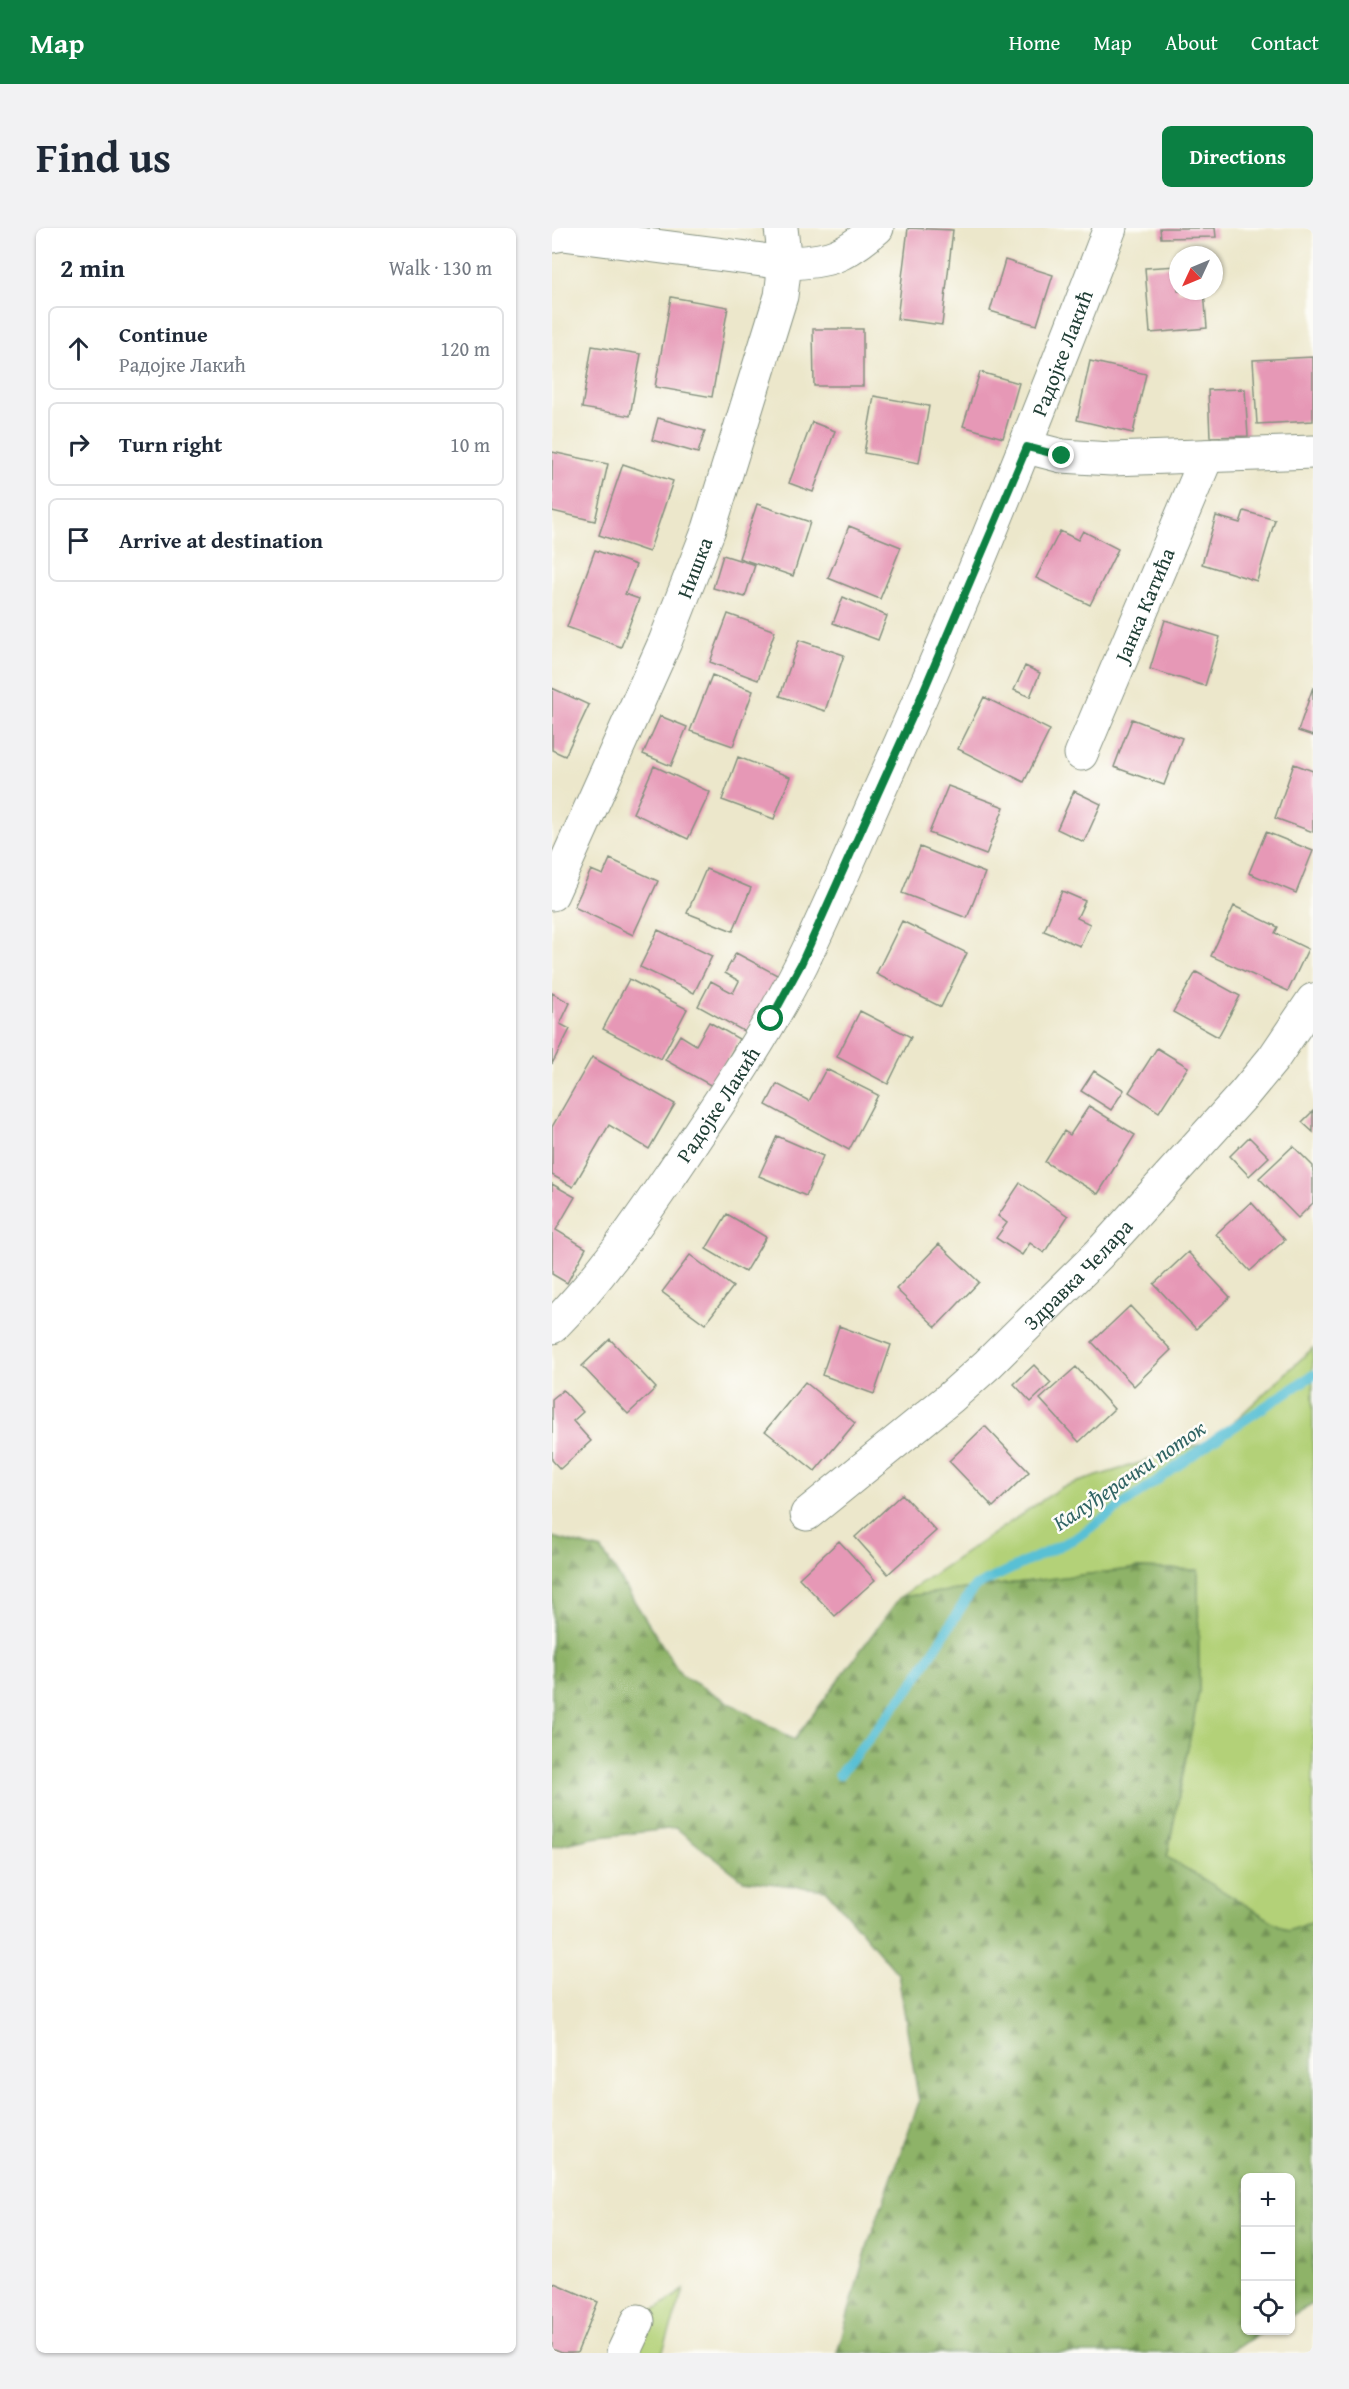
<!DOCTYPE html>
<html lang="en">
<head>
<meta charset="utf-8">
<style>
  body { margin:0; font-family:"Gentium Book Plus",serif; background:#f2f2f3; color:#1f2937 }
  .controls { position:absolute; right:18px; bottom:18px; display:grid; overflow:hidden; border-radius:9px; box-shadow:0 2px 4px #0004 }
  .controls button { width:54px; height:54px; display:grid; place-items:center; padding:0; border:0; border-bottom:2px solid #e0e1e3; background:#fff; color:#1f2937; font:30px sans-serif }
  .compass { position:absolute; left:617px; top:18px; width:54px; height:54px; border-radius:50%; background:#fff; box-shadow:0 2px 4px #0004; rotate:226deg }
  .stop { position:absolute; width:18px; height:18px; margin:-14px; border:4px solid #0b8043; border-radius:50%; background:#fff }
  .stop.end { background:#0b8043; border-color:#fff; box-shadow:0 2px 6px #0008 }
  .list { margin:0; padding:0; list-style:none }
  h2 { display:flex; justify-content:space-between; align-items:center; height:78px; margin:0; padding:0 24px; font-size:26px }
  h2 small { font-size:20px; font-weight:400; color:#747a83 }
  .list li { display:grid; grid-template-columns:39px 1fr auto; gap:18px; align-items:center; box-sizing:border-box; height:84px; margin:0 12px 12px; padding:0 12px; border:2px solid #e0e1e3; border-radius:9px }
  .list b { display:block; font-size:22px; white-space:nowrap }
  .list p { margin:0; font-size:20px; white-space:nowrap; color:#747a83 }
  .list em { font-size:20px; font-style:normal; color:#747a83 }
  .icon { flex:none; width:33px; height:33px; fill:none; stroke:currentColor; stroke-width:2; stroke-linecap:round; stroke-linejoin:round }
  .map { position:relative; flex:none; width:761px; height:2125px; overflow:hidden; border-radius:9px }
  header { display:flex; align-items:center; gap:36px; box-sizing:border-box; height:84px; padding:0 30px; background:#0b8043; color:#fff }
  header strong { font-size:28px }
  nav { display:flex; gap:33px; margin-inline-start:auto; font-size:21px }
  .intro { display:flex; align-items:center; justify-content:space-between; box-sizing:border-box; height:144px; padding:0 36px }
  h1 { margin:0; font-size:42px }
  .button { padding:15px 27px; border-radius:9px; background:#0b8043; color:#fff; font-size:21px; font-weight:700 }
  main { display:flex; gap:36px; padding:0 36px }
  aside { flex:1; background:#fff; border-radius:9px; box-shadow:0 2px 4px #0004 }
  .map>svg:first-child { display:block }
  .grass { fill:#b3d178; stroke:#698756; stroke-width:1.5 }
  .forest { fill:url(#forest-firs); stroke:#56784e; stroke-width:1.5 }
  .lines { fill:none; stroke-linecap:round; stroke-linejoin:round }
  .stream { stroke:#58c0d5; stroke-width:10 }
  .building { fill:#e698b6 }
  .minor-casing { stroke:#869280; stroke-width:35 }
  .minor { stroke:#fff; stroke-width:33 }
  .route { stroke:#0b8043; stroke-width:8 }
  .labels { text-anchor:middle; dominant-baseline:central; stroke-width:5; stroke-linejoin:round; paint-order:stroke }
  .street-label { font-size:21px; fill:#1f3d34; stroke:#fdfcf7 }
  .water-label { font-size:22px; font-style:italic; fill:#306464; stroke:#fdfcf7 }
</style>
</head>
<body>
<header>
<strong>Map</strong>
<nav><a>Home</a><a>Map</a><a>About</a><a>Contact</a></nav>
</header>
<div class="intro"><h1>Find us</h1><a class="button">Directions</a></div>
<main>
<aside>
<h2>2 min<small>Walk · 130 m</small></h2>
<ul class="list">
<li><svg class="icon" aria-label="ahead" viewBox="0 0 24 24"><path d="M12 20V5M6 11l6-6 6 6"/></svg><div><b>Continue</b><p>Радојке Лакић</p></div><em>120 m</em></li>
<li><svg class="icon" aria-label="right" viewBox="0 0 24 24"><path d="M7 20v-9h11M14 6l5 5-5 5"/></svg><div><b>Turn right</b></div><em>10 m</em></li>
<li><svg class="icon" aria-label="arrive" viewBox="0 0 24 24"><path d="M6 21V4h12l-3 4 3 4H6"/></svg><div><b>Arrive at destination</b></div></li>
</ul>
</aside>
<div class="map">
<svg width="761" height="2125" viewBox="0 0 761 2125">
  <defs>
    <pattern id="forest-firs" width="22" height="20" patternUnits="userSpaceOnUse" patternTransform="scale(1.5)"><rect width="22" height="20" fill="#8eb368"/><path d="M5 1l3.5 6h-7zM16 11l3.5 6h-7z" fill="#739356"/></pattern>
  </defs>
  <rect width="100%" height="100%" fill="#fdfcf7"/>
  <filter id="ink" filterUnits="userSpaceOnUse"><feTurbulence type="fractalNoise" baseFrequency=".0167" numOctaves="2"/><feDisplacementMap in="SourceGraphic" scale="12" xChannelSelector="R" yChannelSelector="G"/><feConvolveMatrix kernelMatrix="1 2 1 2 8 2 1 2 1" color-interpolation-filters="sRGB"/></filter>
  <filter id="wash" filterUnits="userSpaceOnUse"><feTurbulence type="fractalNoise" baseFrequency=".008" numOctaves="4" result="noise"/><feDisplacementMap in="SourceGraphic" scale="24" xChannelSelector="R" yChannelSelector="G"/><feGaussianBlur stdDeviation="1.35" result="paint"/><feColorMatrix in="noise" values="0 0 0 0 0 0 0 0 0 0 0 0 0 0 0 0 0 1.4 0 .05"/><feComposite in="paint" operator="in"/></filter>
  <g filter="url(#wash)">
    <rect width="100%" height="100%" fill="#ece7cb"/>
    <path class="grass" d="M761,1120V1694L736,1703L615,1630L647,1463L646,1342L587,1340L348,1369L510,1259L662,1212Z
      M132,2062L110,2125H71L86,2093Z"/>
    <path class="forest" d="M0,1309L50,1322L129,1447L242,1512L348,1369L587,1340L646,1342L647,1463L615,1629L736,1703L761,1694V2075L739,2088L738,1950H694V2102L713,2103L674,2125H285L317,2013L367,1874L346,1746L274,1662L191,1652L124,1600L40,1610L0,1619Z"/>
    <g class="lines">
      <path class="stream" d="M287,1547L360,1457L422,1359L524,1310L662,1212L761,1147"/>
    </g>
    <g id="blocks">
      <path class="building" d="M356,0L401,2L390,97L345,91Z
        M608,0H663L664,9L609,10Z
        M453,32L501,47L485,97L438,83Z
        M626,38V63H652L655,100L598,105L593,40Z
        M119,69L176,79L160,169L103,159Z
        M261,101H311V158H262Z
        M40,118L89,126L78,188L30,180Z
        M761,129V193L705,196L701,132Z
        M538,133L594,146L581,205L525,192Z
        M428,144L467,155L451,210L411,198Z
        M693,161L696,208L658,209L656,162Z
        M322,168L377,178L367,235L312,225Z
        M106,190L153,203L146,225L100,212Z
        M260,194L283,203L261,264L237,255Z
        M0,224L56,236L43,293L0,283Z
        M71,236L121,253L97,324L47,307Z
        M205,276L258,294L241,348L187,330Z
        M692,283L723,292L705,353L650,336L664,288L688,295Z
        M297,298L349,319L328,371L276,350Z
        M508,303L526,312L531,303L566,321L538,377L484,350Z
        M43,322L84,337L73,366L87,371L69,419L15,399Z
        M171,327L203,337L193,369L161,360Z
        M291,369L335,388L326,412L281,395Z
        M176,386L223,403L206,452L158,434Z
        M613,392L668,409L653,458L598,441Z
        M247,412L292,427L273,483L228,468Z
        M473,438L488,445L478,469L462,462Z
        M160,447L201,463L181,518L138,503Z
        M761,459V508L746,503Z
        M0,460L37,477L13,528L0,522Z
        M432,469L498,502L472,554L406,521Z
        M108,488L135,499L119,538L91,526Z
        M580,491L630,510L612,557L562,539Z
        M186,529L238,549L222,591L170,572Z
        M742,536L761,543V604L723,590Z
        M102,538L158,564L136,611L81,585Z
        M396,558L452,579L434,627L377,605Z
        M522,563L549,576L532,614L505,601Z
        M714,604L761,623L744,665L697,645Z
        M368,619L433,645L415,690L350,665Z
        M58,631L106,653L81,707L22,679L39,642L51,647Z
        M154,641L199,660L181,703L135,685Z
        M510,663L533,673L525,690L538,696L528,718L492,703Z
        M682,678L726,699L723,705L756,721L736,763L659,728Z
        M350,693L415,725L389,779L324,746Z
        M106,702L160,728L142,765L88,739Z
        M184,725L227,748L195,805L146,778L159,753L181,765L187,753L173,745Z
        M644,744L688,768L666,809L621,784Z
        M77,751L135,781L109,831L51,801Z
        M0,765L18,775L8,796L18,801L0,836Z
        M308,783L359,809L336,856L285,829Z
        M157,794L187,811L160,858L113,832L128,807L144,817Z
        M605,820L636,839L607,884L577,864Z
        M40,829L123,876L97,921L57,897L21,959L0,947V899Z
        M274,841L326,867L297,922L214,877L225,856L257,873Z
        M542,843L572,862L559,882L529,863Z
        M537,878L583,907L546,966L493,934L512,903L518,907Z
        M761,883V904L750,894Z
        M225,908L271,928L254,968L207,948Z
        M697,909L717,929L697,948L678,928Z
        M741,918L761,938V975L746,990L707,950Z
        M468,955L516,988L492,1025L478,1015L470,1027L444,1010L455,995L446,988Z
        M0,956L23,969L4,1002L34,1020L15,1055L0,1046Z
        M699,974L733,1012L698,1043L664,1006Z
        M175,986L214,1009L193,1044L154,1021Z
        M387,1016L427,1054L384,1099L344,1061Z
        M636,1024L678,1069L644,1101L602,1056Z
        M138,1027L181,1059L153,1096L110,1064Z
        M578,1078L619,1122L582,1158L540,1114Z
        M287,1098L339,1117L322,1166L270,1147Z
        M58,1111L104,1160L76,1186L30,1138Z
        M482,1137L499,1155L479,1174L462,1156Z
        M524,1139L562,1181L527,1214L488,1171Z
        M253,1154L303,1195L263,1243L213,1203Z
        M11,1162L31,1184L21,1193L39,1213L8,1241L0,1232V1171Z
        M433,1198L477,1244L441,1279L397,1233Z
        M350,1266L384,1303L336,1346L303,1309Z
        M287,1313L323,1352L283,1388L247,1350Z
        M0,2054L46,2074L25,2125H10L0,2121Z"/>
    </g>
  </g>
  <g filter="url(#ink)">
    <use href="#blocks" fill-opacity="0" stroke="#869280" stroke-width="1.5"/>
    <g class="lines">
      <g class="minor-casing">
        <g id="minor">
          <path d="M0,8L11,6L233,35C277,34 291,29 325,0"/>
          <path d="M475,219L510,228L559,231L761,224"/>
          <path id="s1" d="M529,526L655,228"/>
          <path id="s2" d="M0,666L113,414L157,301L229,68L233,35L229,0"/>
          <path id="s3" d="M0,1099C47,1052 85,996 122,942C167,875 214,807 250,735C278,678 303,618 329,559C412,375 486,188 558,0"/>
          <path id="s4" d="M255,1286L398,1170L436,1136L547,1026L692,866L721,831L761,772"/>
          <path d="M71,2125L86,2093"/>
        </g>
      </g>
      <use href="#minor" class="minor"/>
    </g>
  </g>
  <g class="lines" filter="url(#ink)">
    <path class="route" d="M219,791L249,736L366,476L475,219L510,228"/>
  </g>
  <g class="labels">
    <g class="street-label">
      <text stroke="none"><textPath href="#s3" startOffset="1106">Радојке Лакић</textPath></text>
      <text stroke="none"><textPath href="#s2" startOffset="356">Нишка</textPath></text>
      <text stroke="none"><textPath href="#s1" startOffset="162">Јанка Катића</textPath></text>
      <text stroke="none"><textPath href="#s3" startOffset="278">Радојке Лакић</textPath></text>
      <text stroke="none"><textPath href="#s4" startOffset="362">Здравка Челара</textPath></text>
    </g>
    <g class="water-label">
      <text transform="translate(577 1247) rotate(-34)">Калуђерачки поток</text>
    </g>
  </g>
</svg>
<div class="controls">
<button>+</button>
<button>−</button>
<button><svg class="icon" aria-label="locate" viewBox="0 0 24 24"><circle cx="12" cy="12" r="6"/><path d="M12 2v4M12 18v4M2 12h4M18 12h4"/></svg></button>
</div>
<svg class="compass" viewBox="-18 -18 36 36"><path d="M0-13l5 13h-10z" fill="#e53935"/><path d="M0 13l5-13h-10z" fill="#747a83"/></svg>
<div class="stop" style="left:219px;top:791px"></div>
<div class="stop end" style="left:510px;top:228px"></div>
</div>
</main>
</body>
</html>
